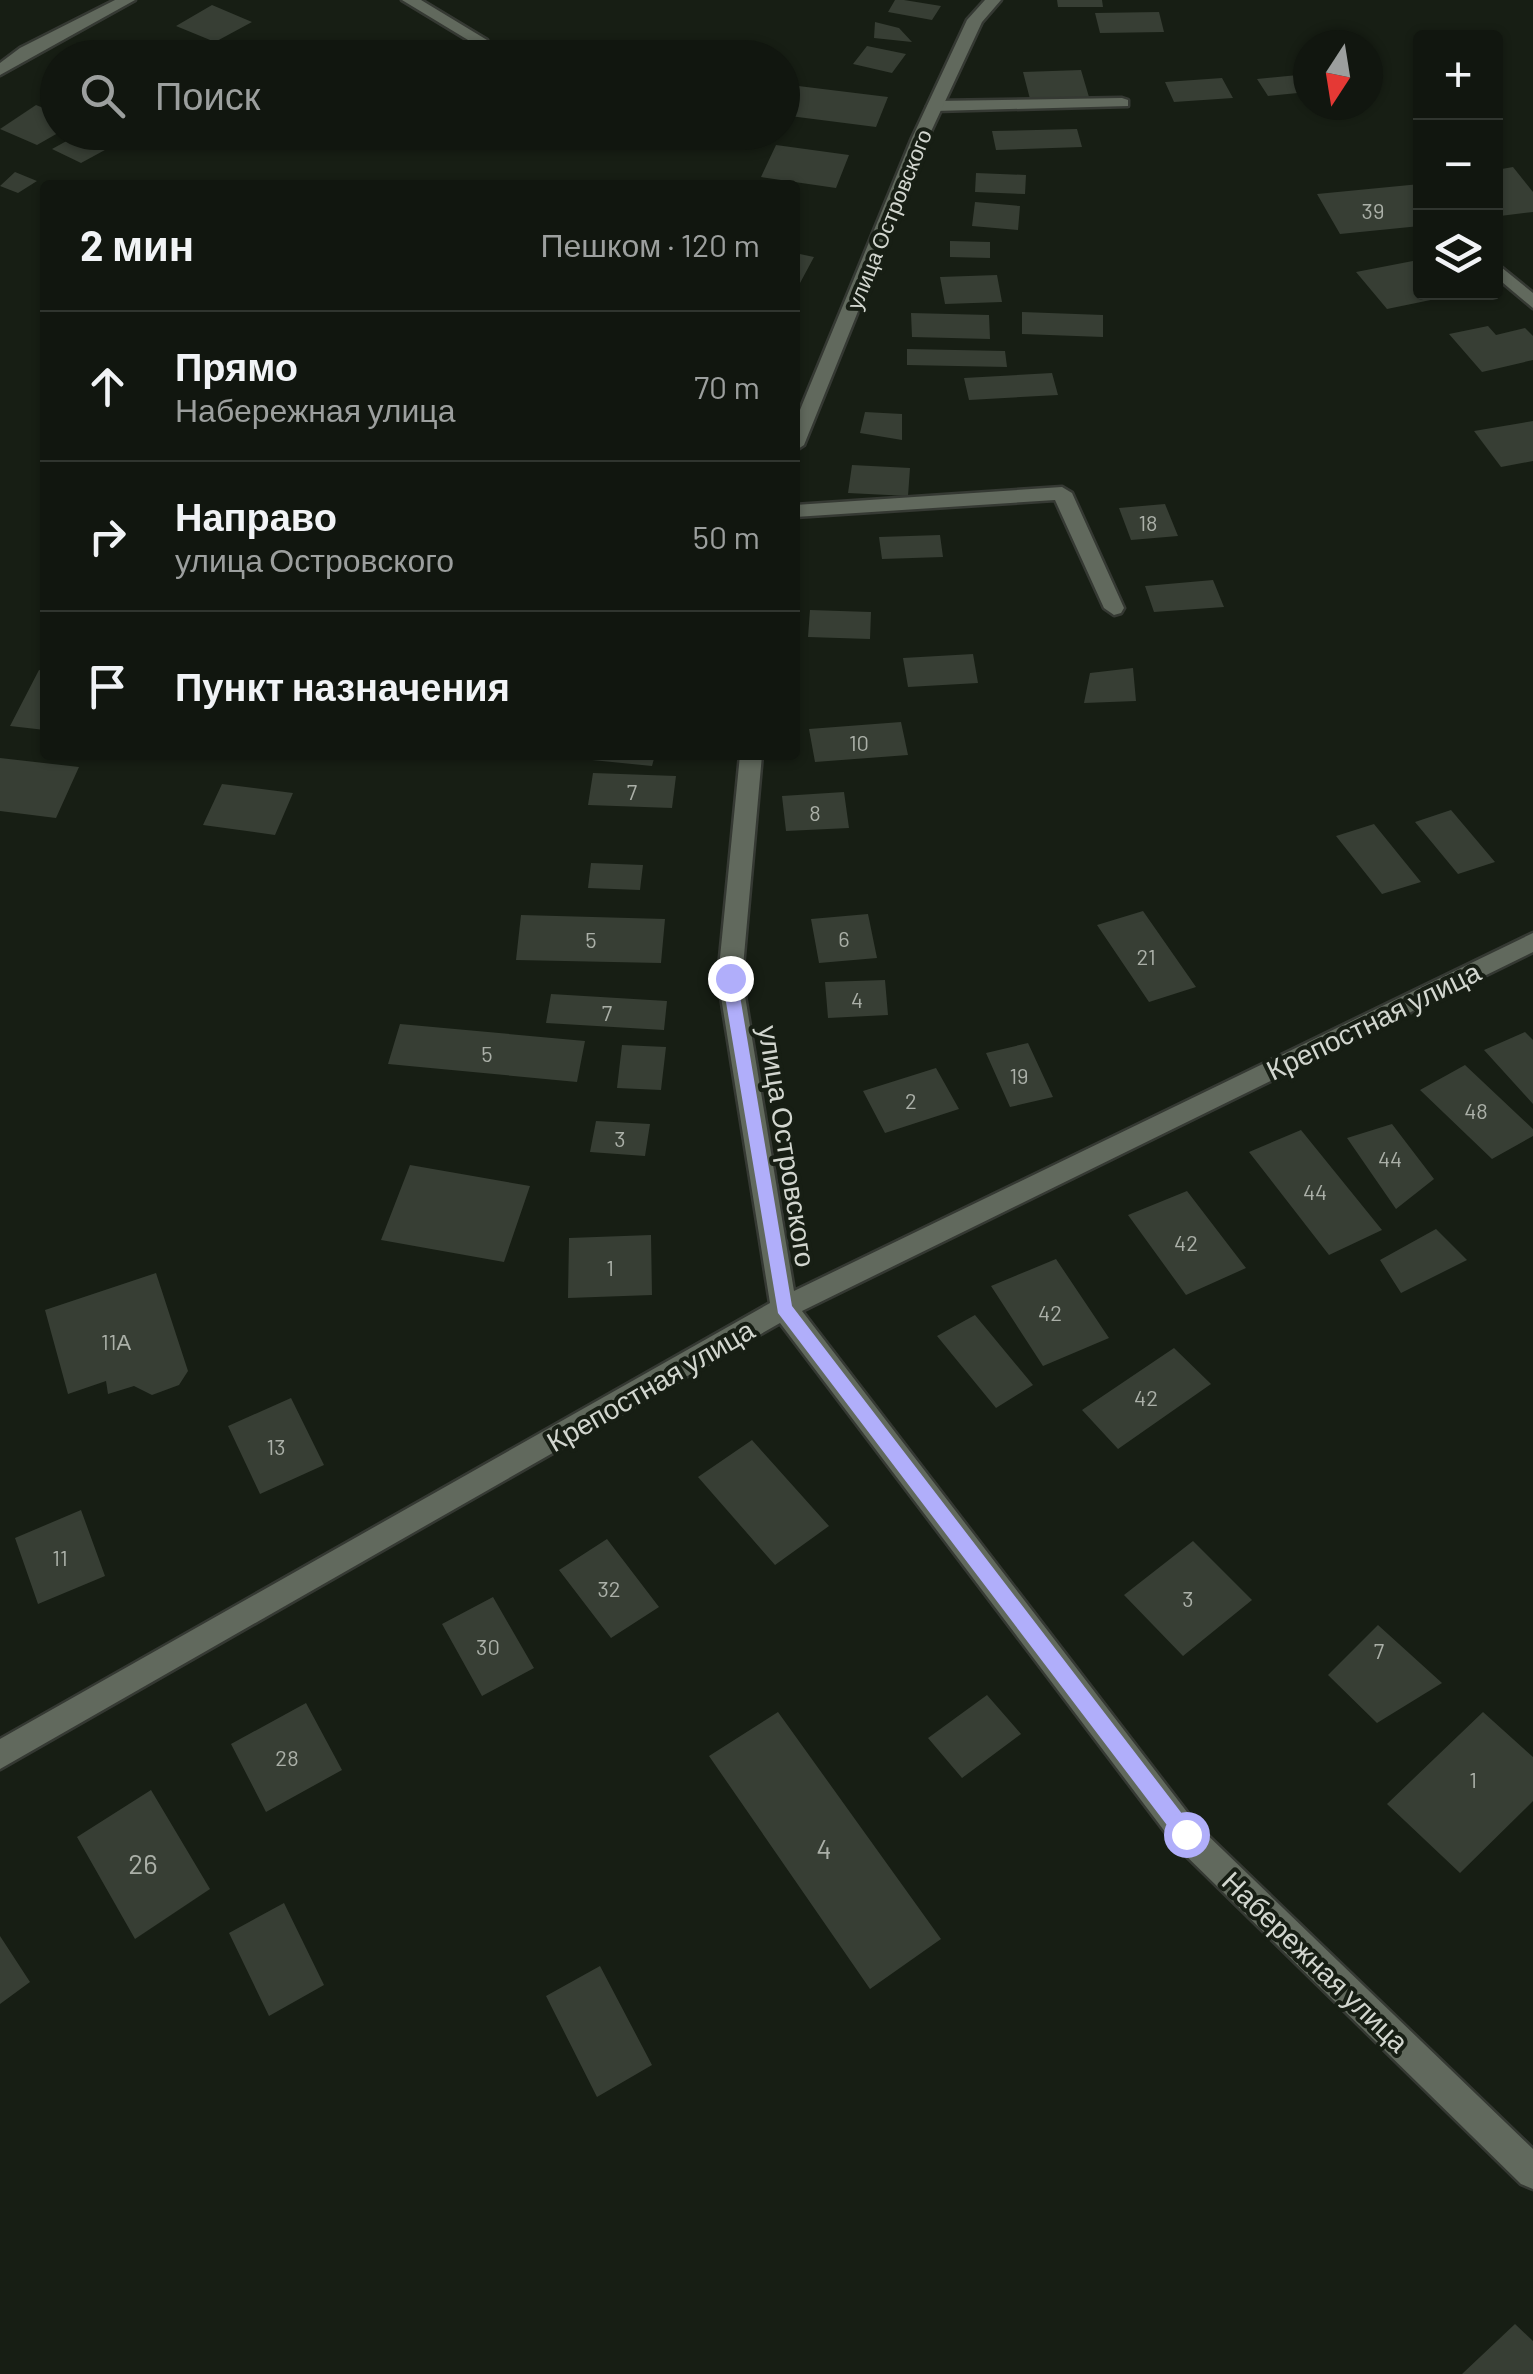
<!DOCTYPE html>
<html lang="ru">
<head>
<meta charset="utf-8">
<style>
  body { margin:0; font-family:Barlow,sans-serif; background:#1e231d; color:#f1f3f6 }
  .controls { position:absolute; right:30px; top:30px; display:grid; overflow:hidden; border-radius:10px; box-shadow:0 2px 8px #0004 }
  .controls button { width:90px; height:90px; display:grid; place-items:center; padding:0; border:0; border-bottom:2px solid #30352f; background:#11160f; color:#f1f3f6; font:50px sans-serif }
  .compass { position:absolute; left:1293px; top:30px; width:90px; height:90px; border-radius:50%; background:#11160f; box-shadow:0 2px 8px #0004; rotate:192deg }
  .stop { position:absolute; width:30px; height:30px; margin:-22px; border:8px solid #b0aefa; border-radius:50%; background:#fff }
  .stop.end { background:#b0aefa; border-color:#fff; box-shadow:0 2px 10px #0008 }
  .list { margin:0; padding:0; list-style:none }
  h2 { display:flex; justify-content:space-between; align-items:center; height:130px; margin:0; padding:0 40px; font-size:42px }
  h2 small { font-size:32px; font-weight:400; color:#9c9f9e }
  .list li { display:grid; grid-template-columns:65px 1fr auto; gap:30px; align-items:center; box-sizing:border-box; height:150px; padding:0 40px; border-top:2px solid #30352f }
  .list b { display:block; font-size:38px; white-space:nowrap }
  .list p { margin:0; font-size:32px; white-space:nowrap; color:#9c9f9e }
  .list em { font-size:32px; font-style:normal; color:#9c9f9e }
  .icon { flex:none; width:55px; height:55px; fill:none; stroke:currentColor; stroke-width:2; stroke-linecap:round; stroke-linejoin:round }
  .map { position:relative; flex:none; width:1533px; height:2374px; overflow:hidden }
  .search { position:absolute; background:#11160f; box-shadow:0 2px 8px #0004; left:40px; top:40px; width:760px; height:110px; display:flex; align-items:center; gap:25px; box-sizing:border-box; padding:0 35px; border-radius:55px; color:#9c9f9e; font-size:38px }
  .panel { position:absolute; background:#11160f; box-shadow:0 2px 8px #0004; left:40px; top:180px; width:760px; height:580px; border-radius:10px }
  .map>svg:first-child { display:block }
  .building { fill:#373e34 }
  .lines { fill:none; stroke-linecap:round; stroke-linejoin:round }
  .service-casing { stroke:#353933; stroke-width:5 }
  .minor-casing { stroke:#353933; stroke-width:5 }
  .service { fill:#61695d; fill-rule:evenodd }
  .minor { fill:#61695d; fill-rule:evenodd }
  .route { fill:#b0aefa }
  .labels { text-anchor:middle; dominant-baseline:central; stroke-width:8; stroke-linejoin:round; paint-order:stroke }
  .number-label { font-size:22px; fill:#abb0a8 }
  .far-street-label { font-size:22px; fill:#d2d6cf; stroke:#171e14 }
  .street-label { font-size:28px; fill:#d2d6cf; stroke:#171e14 }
  .near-number-label { font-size:28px; fill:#abb0a8 }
</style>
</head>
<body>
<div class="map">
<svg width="1533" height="2374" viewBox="0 0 1533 2374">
  <rect width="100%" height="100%" fill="#171e14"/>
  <path class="building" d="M895,0H904L941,6L932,20L888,12Z
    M1057,0H1102L1103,7H1058Z
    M212,5L252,22L215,42L176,26Z
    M1159,12L1164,32L1100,33L1095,13Z
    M875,22L899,28L912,42L874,38Z
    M867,46L906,54L892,73L853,64Z
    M1081,70L1089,97L1030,99L1023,72Z
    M1308,74V92L1268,96L1257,79Z
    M1222,78L1233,98L1174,102L1165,82Z
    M782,84L888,97L876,127L782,115Z
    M36,105L58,114V133L37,145L0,129Z
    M1077,129L1082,147L996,150L992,131Z
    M83,132H138L81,163L52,149Z
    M776,145L849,155L836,188L761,177Z
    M1513,167L1533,192V212L1500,216L1496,211V170Z
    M15,172L37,181L18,193L0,186Z
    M976,173L1026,175L1025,194L975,192Z
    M1420,184V226L1340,234L1317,194Z
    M975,202L1020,206L1018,230L972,226Z
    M950,241L990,242V258L950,257Z
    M795,253L814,257L800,283L795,282Z
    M1418,260L1420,292L1450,296L1387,309L1356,272Z
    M997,275L1002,302L945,304L940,277Z
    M1022,312L1103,315V337L1022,334Z
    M911,313L989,315L990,339L912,337Z
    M1488,326L1496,335L1525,328L1533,336V360L1482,372L1449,334Z
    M907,349L1005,351L1007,367L907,365Z
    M1052,373L1058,395L969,400L964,378Z
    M865,412L902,414V440L860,433Z
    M1533,421V461L1501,467L1474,431Z
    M852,465L910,468L908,496L848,493Z
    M1165,504L1178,536L1131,540L1119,508Z
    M940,535L943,557L882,559L879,537Z
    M1213,580L1224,607L1154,612L1145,586Z
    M810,610L871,612L870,639L808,637Z
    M973,654L978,683L908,687L903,658Z
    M1133,668L1136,701L1084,703L1090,673Z
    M39,670L45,671V730L10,726Z
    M901,722L908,755L815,762L809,729Z
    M593,755H655L652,766L592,760Z
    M0,758L79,767L56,818L0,811Z
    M593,773L676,776L672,808L588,805Z
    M222,784L293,793L275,835L203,825Z
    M844,792L849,828L786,831L782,796Z
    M1451,810L1495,862L1458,874L1415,822Z
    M1374,824L1421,882L1382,894L1336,836Z
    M591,863L643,865L640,890L588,888Z
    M1143,911L1196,987L1149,1002L1097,925Z
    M868,914L877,958L819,963L811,919Z
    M521,915L665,919L661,963L516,960Z
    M885,980L888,1015L828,1018L825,982Z
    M551,994L667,1001L664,1030L546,1023Z
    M400,1024L585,1041L577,1082L388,1064Z
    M1525,1032L1533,1040V1104L1484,1050Z
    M1028,1043L1053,1097L1010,1107L986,1053Z
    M622,1045L666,1047L661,1090L617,1088Z
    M1465,1065L1533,1129V1136L1492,1159L1420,1090Z
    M936,1068L959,1109L885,1133L863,1091Z
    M596,1121L650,1124L645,1156L590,1152Z
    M1392,1124L1434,1179L1396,1209L1347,1138Z
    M1301,1130L1382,1230L1329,1255L1249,1152Z
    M410,1165L530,1186L504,1262L381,1240Z
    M1187,1191L1246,1268L1186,1295L1128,1215Z
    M1436,1229L1467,1260L1401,1293L1380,1260Z
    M651,1235L652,1295L568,1298L569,1238Z
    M1056,1259L1109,1338L1043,1366L991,1286Z
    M156,1273L188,1371L179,1385L152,1395L134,1386L108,1394L106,1381L68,1394L45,1310Z
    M975,1315L1033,1385L996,1408L937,1336Z
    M1174,1348L1211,1384L1118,1449L1082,1410Z
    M291,1398L324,1465L260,1494L228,1426Z
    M752,1440L829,1526L775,1565L698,1477Z
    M81,1510L105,1576L38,1604L15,1538Z
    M607,1539L659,1607L611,1638L559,1570Z
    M1193,1541L1252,1600L1183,1656L1124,1595Z
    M493,1597L534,1668L482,1696L442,1624Z
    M1378,1625L1442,1683L1377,1723L1328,1675Z
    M987,1695L1021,1734L962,1778L928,1738Z
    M306,1703L342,1770L266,1812L231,1744Z
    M778,1712L941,1939L870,1989L709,1756Z
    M1483,1712L1533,1757V1801L1460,1873L1387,1804Z
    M151,1790L210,1889L135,1939L77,1837Z
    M284,1903L324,1985L269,2016L229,1933Z
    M0,1936L30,1982L0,2004Z
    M600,1966L652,2065L597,2097L546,1996Z
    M1515,2324L1533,2341V2374H1462Z"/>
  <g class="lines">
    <g class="service-casing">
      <path id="service" d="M402,0H421L487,40L473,43Z
        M1122,98L1128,100V106L935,111L927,106L935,101Z
        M1496,263L1533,293V308L1496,277Z
        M1062,487L1072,493L1124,608L1121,613L1114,615L1104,608L1055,500L795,517V505Z"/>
    </g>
    <g class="minor-casing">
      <path id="minor" d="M115,0H135L0,75V63L20,48Z
        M985,0H1001L982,22L928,138L804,445L795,451V422L912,138L967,20Z
        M740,755H762L742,978L794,1291L1533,933V952L802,1311L1197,1825L1533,2149V2189L1521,2184L1175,1845L780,1323L0,1769V1739L770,1303L718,978Z"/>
    </g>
    <use href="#service" class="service"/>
    <use href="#minor" class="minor"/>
  </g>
  <path class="route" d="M730,972L737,978L792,1306L1193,1828V1841H1179L778,1313L722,978Z"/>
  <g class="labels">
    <g class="number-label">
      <text x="1373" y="210">39</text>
      <text x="1148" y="522">18</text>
      <text x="859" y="742">10</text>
      <text x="632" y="791">7</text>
      <text x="815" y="812">8</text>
      <text x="844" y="938">6</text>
      <text x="591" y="939">5</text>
      <text x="1146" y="956">21</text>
      <text x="857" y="999">4</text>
      <text x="607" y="1012">7</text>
      <text x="487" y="1053">5</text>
      <text x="1019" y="1075">19</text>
      <text x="911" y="1100">2</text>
      <text x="1476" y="1110">48</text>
      <text x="620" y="1138">3</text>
      <text x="1390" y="1158">44</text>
      <text x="1315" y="1191">44</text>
      <text x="1186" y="1242">42</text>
      <text x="610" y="1267">1</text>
      <text x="1050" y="1312">42</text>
      <text x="116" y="1341">11А</text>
      <text x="1146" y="1397">42</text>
      <text x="276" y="1446">13</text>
      <text x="60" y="1557">11</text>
      <text x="609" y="1588">32</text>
      <text x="1188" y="1598">3</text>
      <text x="488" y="1646">30</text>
      <text x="1379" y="1650">7</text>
      <text x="287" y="1757">28</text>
      <text x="1473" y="1779">1</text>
    </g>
    <g class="far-street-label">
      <text transform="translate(888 219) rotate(-68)">улица Островского</text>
    </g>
    <g class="street-label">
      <text transform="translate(1373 1020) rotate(-26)">Крепостная улица</text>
      <text transform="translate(788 1146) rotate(81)">улица Островского</text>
      <text transform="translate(650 1385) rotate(-30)">Крепостная улица</text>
      <text transform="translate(1316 1961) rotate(44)">Набережная улица</text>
    </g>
    <g class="near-number-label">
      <text x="824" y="1848">4</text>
      <text x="143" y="1863">26</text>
    </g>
  </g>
</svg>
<div class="controls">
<button>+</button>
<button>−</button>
<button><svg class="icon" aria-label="layers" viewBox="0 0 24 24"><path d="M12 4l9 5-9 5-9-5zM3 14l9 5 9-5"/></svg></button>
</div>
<svg class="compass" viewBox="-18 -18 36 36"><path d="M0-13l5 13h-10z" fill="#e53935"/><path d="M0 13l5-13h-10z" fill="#9c9f9e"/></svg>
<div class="stop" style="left:1186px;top:1834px"></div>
<div class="stop end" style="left:730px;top:978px"></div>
<div class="search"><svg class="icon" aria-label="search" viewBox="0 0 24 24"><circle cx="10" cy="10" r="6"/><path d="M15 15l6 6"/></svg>Поиск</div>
<section class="panel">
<h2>2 мин<small>Пешком · 120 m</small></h2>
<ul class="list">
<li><svg class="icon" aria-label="ahead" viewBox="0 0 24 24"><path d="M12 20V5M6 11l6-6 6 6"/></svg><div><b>Прямо</b><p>Набережная улица</p></div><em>70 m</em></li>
<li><svg class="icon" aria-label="right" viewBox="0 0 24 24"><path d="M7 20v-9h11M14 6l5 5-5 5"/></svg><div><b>Направо</b><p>улица Островского</p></div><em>50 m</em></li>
<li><svg class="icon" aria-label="arrive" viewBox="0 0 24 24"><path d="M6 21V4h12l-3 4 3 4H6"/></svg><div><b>Пункт назначения</b></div></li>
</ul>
</section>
</div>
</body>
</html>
